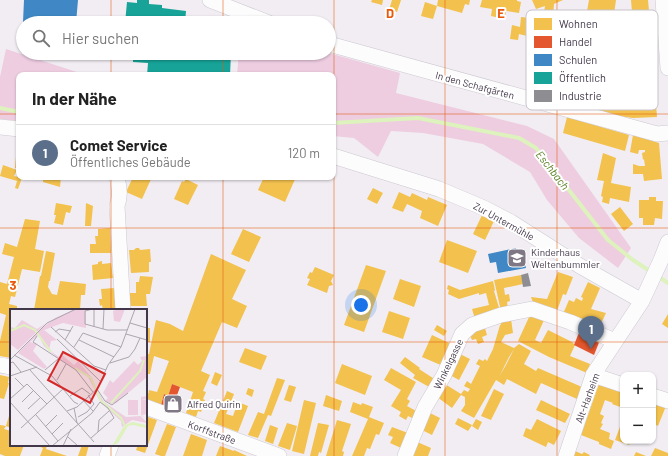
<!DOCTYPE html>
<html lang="de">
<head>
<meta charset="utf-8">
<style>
  body { margin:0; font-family:Barlow,sans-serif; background:#f6f6f6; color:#222 }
  .controls { position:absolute; right:12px; bottom:12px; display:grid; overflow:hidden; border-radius:8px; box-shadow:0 1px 3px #0004 }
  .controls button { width:36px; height:36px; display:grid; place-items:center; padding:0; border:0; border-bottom:1px solid #e0e0e0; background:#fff; color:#222; font:20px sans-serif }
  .you { position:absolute; left:361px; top:305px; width:14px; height:14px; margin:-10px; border:3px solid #fff; border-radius:50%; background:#1a73e8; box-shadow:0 0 0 6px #1a73e833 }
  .badge { display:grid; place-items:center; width:26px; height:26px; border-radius:50%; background:#0f766e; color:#fff; font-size:13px; font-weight:700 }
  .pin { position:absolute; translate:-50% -33px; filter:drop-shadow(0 1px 2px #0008) }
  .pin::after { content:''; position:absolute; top:21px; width:14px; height:12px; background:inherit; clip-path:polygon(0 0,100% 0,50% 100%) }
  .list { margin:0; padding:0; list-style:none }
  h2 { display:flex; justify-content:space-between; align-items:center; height:52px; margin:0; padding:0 16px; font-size:17px }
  h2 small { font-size:13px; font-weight:400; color:#767676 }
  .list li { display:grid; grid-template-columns:26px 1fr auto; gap:12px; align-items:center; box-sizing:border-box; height:56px; padding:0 16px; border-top:1px solid #e0e0e0 }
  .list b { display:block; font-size:15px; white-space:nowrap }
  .list p { margin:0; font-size:13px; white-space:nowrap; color:#767676 }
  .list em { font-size:13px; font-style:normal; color:#767676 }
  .icon { flex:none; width:22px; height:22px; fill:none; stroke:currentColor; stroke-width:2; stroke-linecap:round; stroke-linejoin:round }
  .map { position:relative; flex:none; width:668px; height:456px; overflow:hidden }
  .search { position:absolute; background:#fff; box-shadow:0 1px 3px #0004; left:16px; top:16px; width:320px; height:44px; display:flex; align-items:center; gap:10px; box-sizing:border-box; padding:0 14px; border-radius:22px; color:#767676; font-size:15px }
  .panel { position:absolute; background:#fff; box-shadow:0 1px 3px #0004; left:16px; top:72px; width:320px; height:108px; border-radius:8px }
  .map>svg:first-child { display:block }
  .green { fill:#eecde1 }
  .homes { fill:#f2c14e; fill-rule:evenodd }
  .shops { fill:#e4572e }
  .schools { fill:#3f88c5 }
  .public { fill:#17a398 }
  .industry { fill:#8d8d92 }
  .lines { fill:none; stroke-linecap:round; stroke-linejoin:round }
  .stream { stroke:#ddf2bc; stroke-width:4 }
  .minor-casing { stroke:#cdc9d0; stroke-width:16 }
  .minor { stroke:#fdfcfd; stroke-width:15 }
  .grid { fill:none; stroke:#e8590c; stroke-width:1; stroke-opacity:0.55 }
  .labels { text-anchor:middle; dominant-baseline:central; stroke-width:4; stroke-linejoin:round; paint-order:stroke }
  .street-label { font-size:10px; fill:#43384a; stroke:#fff }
  .poi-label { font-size:10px; fill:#43384a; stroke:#fff; text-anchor:start }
  .water-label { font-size:11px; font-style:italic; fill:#5a8022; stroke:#fff }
  .inset-river { fill:none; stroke:#ddf2bc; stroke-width:2 }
  .inset-road { fill:none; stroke:#aba5af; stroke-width:1 }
  .view { fill:#d62828; fill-opacity:0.15; stroke:#d62828; stroke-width:2 }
  .inset-edge { fill:none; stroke:#43384a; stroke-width:2 }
  .key { fill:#fff; stroke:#c7c3c9; stroke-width:1 }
  .key-label { font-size:11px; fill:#43384a }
  .grid-label { font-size:13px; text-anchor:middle; font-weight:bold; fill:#e8590c; stroke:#fff; stroke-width:4; stroke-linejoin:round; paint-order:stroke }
</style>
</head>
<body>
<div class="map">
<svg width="668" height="456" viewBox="0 0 668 456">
  <rect width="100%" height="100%" fill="#f1edf3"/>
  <path class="green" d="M6,49L86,75H19V121L0,119V77Z
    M239,53H329L400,73L396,93L527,126L554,139L631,248L618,268L579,238L547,200L530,172L483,144L423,133L391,131L378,157L354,138L333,136V75H237Z"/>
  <path class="homes" d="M372,0H383L382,5L371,2Z
    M392,0H401L397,12L389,10Z
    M438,0H470L469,5L465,4L462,13L437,6Z
    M482,0H517V1L521,2L519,13L506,11L505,19L491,16L492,9L480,7Z
    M532,0H563L554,4L552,27L567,29L564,45H561L560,46L539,43L545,6L536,9Z
    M589,0H616L612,28L580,24L582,10L587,11Z
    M631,0H648L649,11L632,12Z
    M425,2L437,6L433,19L421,16Z
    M521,17L530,18L527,36L519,34L518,40L510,39L512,25L520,27Z
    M602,93L611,94L610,100L640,105L656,104L657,117L633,118L598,113Z
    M567,117L629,135L625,151L563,133Z
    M633,135L659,143L662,179L644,181L643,174H633V164L639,166H645L644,159L643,160L642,153L645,152V150H639L638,154L630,152Z
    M17,145H19V168H15Z
    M603,153L616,158L611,183L631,187L629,202L610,198L609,204L602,202L603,197L601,196L604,181L597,180Z
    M3,165L17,170L14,176L22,178L18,189L15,188L17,181L0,176Z
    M37,177H61L60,187L43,182V180H37Z
    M133,177H152L142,199L126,192Z
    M264,177H296L285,202L258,190Z
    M186,179L198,185L188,205L174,199L182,181L184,182Z
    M373,188L383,193L377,204L367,199Z
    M399,192L410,197L412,193L427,200L428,197L447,205L438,226L420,218L422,211L407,204L403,212L392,208Z
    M649,197H656V201H663L662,219L655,218L654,225H643V218H639V200H649Z
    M56,203L72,206L70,213L66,212L63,225L54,223L56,215H54Z
    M86,203L93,206L91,226H85Z
    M620,207L633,224L624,231L611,214Z
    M483,213L495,219L485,240L473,234Z
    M25,219L40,221L35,249L44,251L40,272L22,269L15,297L11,296L9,304L17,306V310H11V358L0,356V341L6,315L0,313V282L7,284L14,257L2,254L5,243L17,247Z
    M110,228L111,253H90V244H96L95,236H98V229Z
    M243,229L261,237L249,262L231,254Z
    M447,240L477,251L468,273L439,262Z
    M136,248H139L140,250L150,249L151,262H149V272L131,273L129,250H134Z
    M46,251L55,253L50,281H49L48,287L52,294L57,295L60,281L86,284L85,295H81L80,310H34L40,276H41Z
    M211,254L246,270L232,299L247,306L237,328L222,322L201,371L210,375L203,391L206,392L203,399L205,400L201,412L198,411L196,417L186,413L193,392L172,384L168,396L164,394L161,405L147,399L149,390L157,392L169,361L154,356L150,374H146V354H149L156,320L170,324L183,331Z
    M102,261V264L111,263L113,278L93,280L92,265L98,264V262Z
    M366,265L386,271L364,332L344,325Z
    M315,267L334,275L331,281L333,285L329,286L327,293L307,285L310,279L307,278L310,272L312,273Z
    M558,272L573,277L566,295L563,294L557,311L534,306L531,297L547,299Z
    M521,275L523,284L504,288L505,295L509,294L510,301L507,302L508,309L501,311L494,280Z
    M140,276L153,277L150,294H146L147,306H129V293H136V282H139Z
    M400,279L421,286L414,307L393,299Z
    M493,281L495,290L494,291L500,311L475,319L472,309L489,305L486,293L479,295V293L459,299L448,294L449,290L447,289L448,285L460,290Z
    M588,282L600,288L591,309L606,313L599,328L563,314L569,300L574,302L576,298L582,301L583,298L581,297Z
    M114,288L116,310H103L102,305L100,306L99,299H102L101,289Z
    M389,311L410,318L403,339L382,332Z
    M668,314V328L662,324Z
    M530,315L545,318L535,340L541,343L548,330L572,342L575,345L570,356L590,364L587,373L549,357L518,341Z
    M511,319L513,333L505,335L501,342L514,348L519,344L531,351L524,364L536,371L538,368L582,387L577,399L541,383L536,394L507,379L504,385L496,380L474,418L461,411L465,405V397L461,395L452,408L437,397L445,384L461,394L464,390L468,392L470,389L464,386L467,381L471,384L480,366L476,364L479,359L483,361L485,359L487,361L493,349L500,325H501L500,321ZM514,349L506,365L500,375L509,357Z
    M437,325L447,331L444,336L434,330Z
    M484,325L487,335L482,337L484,342L478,344L476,339L472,340L468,331Z
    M146,328H150V342H146Z
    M432,335L453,345L443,366L422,357Z
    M245,348L267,356L261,370L239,362Z
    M460,354L470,359L459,380L450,375Z
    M405,357L420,368L419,369L436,380L431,388L413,378L415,375L400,363Z
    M342,364L372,376L365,395L335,383Z
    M391,368L416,382L407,399L410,401L407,406L418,412L414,419L408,416L406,420L399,416L401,412L391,406L401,390L384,380Z
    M215,372L222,375L217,386L211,383Z
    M0,375L9,377L8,383H9L4,399L0,398Z
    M277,378L285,380L271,416L268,415L258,438L248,435L258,412L264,414Z
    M600,381L623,390V408L612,404L613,403L605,400L600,414L604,416L601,423L603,424L600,429L610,433L609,439L614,441L611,449L599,444V442L581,435Z
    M289,385L296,387L291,402L284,400Z
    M248,388L254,390L252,397L246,394Z
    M494,389L504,394L491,420L481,416Z
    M227,391L234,394L226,414L233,416L238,402L248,406L238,432L214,423Z
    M326,395L342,401L339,411L323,406Z
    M304,400L316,403L304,454L292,451Z
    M541,400L570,414L565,423L536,410Z
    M653,401L666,406L658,426L653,423Z
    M353,402L361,405L362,403L373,407L369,417L384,423L379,435L376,434L370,449L367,448L364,456H352L368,419L350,412Z
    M11,409V428L6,426Z
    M428,412L440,418L432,435L420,429Z
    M148,417L157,420L145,453L136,450L138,445H146V423Z
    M458,418L472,425L468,431L455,424Z
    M476,419L482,422L478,430L472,426Z
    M537,419L561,431L554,445L548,442L546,447L523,436L526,428L531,430Z
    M623,419V441H631L629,445L615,440Z
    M337,420L351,424L342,451L344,452L343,456H326Z
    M287,423L297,426L290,450L278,446Z
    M318,423L329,425L321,453L319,452L318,456H310Z
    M167,424L176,427L165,456H161L155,454Z
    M0,425L6,426L4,429L11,431V445H24L20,456H5L0,454Z
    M270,425L278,428L273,444L265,441Z
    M392,427L408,433L401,448L390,443L393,437L388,435Z
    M191,434L207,440L202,456H183Z
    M415,441L431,448L428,456H410Z
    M36,445H47L46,449L67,456H40L43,448Z
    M82,445H89L86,456H78Z
    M220,446L234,451V450L247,456H216Z
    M655,448L668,453V456H651Z
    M575,451L582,454L584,452L590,455L589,456H573Z
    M636,452L646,456H634Z"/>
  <path class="shops" d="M580,330L600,340L594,355L574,345Z
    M172,384L180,387L176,398L179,399L176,410L161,405L164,394L168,396Z"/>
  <path class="schools" d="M24,0H78L76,23L23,22Z
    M516,248L518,257L523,256L526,268L498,273L496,262L490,263L488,254Z"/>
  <path class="public" d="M137,0H149V4L162,5V8L186,11L185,23H125L127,2L137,3Z
    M133,53H231L230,75H147L148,63L133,62Z"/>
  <path class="industry" d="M528,273L531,286L523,287L521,275Z"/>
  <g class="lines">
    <path class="stream" d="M0,108L19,112
      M333,123L418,118L519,138L536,148L608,240L633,260L668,283"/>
    <g class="minor-casing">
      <path id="minor" d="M210,0L269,23
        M663,0L668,68
        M329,44L657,134L668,133
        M0,127L19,129
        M333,156L439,189L484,208L511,222L580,266L642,301
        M117,177C119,187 121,196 117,206L123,310
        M0,365L11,367
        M593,375L623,385
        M653,396L668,401
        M146,407L279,456
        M107,456L111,445
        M405,456L425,407L444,375L462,334L472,325L501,315L532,309L570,322L615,341
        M566,456L593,375L642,301L661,260L668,242"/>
    </g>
    <use href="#minor" class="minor"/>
  </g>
  <path class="grid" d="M111,0V23M223,0V23M334,0V456M445,0V456M557,0V456M111,53V75M223,53V75M0,114H19M333,114H668M111,177V310M223,177V456M0,228H668M0,342H11M146,342H668M111,445V456"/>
  <defs>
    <g id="school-square" transform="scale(1)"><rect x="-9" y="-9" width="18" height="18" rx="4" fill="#807785" stroke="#fff"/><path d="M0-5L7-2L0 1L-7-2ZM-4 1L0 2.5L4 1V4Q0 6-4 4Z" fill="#fff"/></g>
    <g id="shop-square" transform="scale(1)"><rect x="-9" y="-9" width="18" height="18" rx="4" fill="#807785" stroke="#fff"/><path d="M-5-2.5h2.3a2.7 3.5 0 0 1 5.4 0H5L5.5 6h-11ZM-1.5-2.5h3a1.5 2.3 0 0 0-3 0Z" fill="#fff"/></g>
  </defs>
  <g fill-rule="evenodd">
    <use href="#school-square" x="517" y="258"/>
    <use href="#shop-square" x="173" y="404"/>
  </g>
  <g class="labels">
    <g class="street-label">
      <text transform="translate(475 85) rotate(15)">In den Schafgärten</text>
      <text transform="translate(504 221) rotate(29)">Zur Untermühle</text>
      <text transform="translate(448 364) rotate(-64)">Winkelgasse</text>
      <text transform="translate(587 398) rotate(-70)">Alt-Harheim</text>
      <text transform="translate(212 432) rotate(20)">Korffstraße</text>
    </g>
    <g class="poi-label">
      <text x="531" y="252">Kinderhaus<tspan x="531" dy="12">Weltenbummler</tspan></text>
      <text x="187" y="404">Alfred Quirin</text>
    </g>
    <g class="water-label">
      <text transform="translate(553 170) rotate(52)">Eschbach</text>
    </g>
  </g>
  <g transform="translate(10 309)">
    <rect width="137" height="137" fill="#f1edf3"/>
    <path d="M76,0V19L53,14L34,21L47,31L41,32L39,41L49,48L52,46L64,56L68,52L83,70L84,79L78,68L49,50L34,37L29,27H27L20,33L27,35L23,42L37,58L34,60L8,44L31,20L45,9L63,1ZM108,0H115L110,13L104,12L103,2ZM12,11L27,20L36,14L8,41L0,35V18L5,19ZM137,47V68L106,94L102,95L95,92L98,89L93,84L100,71L103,74L124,52L128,56L132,52L130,48ZM87,81L94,93L116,108L131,107L137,114L122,111L112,118L111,112L91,94L85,83ZM137,87V90L132,91H137V105L132,106L136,110L131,106V88ZM118,91H128V106H118Z" fill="#eecde1"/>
    <path d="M122,113L136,116L137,119L123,116L118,117L108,134L102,137L114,117Z" fill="#ddf2bc"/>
    <path class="inset-river" d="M0,22L14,16L25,21L41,43M65,59L81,69L91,92L111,109L115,117M101,94L130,62L134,51"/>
    <path class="inset-road" d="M83,0L75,2V15L97,21H117M84,0V18M120,14L137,19M41,18L84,57L96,61M93,20L94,0M45,23L49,20L61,22M116,25L137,31M27,27L23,33L66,61L83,83M47,30L91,73M55,31L63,17M69,31L104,48M64,38L73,24L111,38M4,46L42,67L64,93L68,95M0,51L37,14L66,0M0,54L3,53L11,63M100,54L119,48L125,40L130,29M20,61L84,133M35,61L48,50M0,67L27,58M5,69L14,78M47,71L56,55M87,80L95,92L102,96L118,84M60,87L72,79L80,85M0,90L17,75L37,95M73,91L83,102M0,93L40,137M12,93L24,81M64,99L67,114M18,100L31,88M57,102L67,98L88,79L98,56L111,38L125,0M26,106L48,132M68,108L77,103L84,95L78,86M35,118L47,106M11,119L54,79M88,123L89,111L99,102M42,125L53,114M58,128L68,137M42,137L82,104L90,93L98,99L104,109L81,129M53,137L61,120"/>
    <path class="view" d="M53,43L95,65L80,94L38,71Z"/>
    <rect width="137" height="137" class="inset-edge"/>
  </g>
  <rect x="526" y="10" width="132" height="100" rx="6" class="key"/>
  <rect x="534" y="18" width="18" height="12" fill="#f2c14e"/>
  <rect x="534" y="36" width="18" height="12" fill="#e4572e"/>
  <rect x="534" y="54" width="18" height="12" fill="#3f88c5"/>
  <rect x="534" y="72" width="18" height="12" fill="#17a398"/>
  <rect x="534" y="90" width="18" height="12" fill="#8d8d92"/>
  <g class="key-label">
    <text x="559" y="28">Wohnen</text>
    <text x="559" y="46">Handel</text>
    <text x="559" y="64">Schulen</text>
    <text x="559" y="82">Öffentlich</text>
    <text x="559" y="100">Industrie</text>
  </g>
  <g class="grid-label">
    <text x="390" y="18">D</text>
    <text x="501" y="18">E</text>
    <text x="13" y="290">3</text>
  </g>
</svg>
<div class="controls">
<button>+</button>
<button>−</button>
</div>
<div class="you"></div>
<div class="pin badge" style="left:591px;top:349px;background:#5c6f8a">1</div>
<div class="search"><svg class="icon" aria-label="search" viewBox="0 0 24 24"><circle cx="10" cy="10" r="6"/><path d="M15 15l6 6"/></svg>Hier suchen</div>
<section class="panel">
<h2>In der Nähe<small></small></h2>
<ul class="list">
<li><span class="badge" style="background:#5c6f8a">1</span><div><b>Comet Service</b><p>Öffentliches Gebäude</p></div><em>120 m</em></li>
</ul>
</section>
</div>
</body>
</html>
